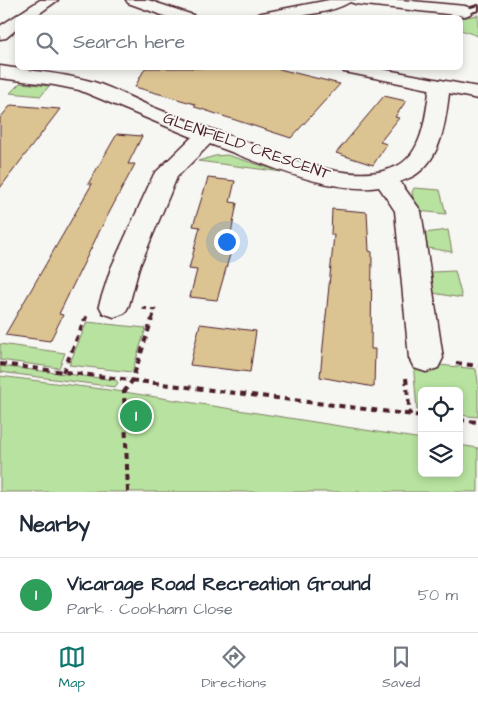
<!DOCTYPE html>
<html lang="en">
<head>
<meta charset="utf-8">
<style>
  body { margin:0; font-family:"Architects Daughter",sans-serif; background:#f6f6f7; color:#1f2937 }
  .controls { position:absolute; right:15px; bottom:15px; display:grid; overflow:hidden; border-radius:8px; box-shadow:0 2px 8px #0003 }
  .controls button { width:45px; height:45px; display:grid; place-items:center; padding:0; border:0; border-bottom:1px solid #e0e1e3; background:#fff; color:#1f2937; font:25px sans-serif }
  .you { position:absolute; left:226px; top:241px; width:18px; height:18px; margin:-12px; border:4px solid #fff; border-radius:50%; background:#1a73e8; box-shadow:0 0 0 8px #1a73e833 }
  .badge { display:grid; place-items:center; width:32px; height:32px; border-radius:50%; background:#0f766e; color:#fff; font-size:16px; font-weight:700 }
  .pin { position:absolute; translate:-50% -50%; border:2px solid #fff; box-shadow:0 1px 5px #0006 }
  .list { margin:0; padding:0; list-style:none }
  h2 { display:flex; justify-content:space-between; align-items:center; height:65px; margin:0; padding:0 20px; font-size:21px }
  h2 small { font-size:16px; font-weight:400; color:#747a83 }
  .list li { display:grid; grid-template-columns:32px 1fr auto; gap:15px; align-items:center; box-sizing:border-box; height:75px; padding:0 20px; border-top:1px solid #e0e1e3 }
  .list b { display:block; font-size:19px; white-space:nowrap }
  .list p { margin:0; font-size:16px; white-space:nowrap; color:#747a83 }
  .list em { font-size:16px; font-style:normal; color:#747a83 }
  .icon { flex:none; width:28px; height:28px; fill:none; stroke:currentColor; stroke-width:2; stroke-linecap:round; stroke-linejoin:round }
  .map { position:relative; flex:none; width:478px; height:492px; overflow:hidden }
  .search { position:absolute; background:#fff; box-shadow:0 2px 8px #0003; left:15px; right:15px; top:15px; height:55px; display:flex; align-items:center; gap:12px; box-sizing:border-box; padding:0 18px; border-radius:8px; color:#747a83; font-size:19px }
  .sheet { height:140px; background:#fff }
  nav { display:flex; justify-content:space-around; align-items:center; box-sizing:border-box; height:70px; border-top:1px solid #e0e1e3; background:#fff; font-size:14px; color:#747a83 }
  nav a { display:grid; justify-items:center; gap:2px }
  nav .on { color:#0f766e }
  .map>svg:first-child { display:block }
  .green { fill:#b7e29f; stroke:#808065 }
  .building { fill:#dcc392; stroke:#4a1f2b }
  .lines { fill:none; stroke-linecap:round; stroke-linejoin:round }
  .lane-casing { stroke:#4a1f2b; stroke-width:4 }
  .street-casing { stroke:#4a1f2b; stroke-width:3 }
  .secondary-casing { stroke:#4a1f2b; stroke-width:3 }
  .path-far1 { stroke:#4a1f2b; stroke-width:3; stroke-dasharray:5 4; stroke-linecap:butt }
  .path { stroke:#4a1f2b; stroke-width:4; stroke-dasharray:6 5; stroke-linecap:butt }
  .lane { fill:#f6f6f2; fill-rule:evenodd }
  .street { fill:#f6f6f2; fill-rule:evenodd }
  .secondary { fill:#f6f6f2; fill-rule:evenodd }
  .labels { text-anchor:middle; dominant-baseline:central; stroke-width:4; stroke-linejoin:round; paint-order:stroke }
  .far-street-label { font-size:16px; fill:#4a1f2b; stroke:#f6f6f2 }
</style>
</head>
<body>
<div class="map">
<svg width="478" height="492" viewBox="0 0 478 492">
  <rect width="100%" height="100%" fill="#f6f6f2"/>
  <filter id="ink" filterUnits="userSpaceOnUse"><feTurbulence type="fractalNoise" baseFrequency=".02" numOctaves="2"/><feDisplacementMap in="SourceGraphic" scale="10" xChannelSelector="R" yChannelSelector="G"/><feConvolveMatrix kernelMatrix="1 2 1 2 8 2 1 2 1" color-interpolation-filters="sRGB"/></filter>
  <g filter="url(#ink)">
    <path class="green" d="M478,15V36L461,30V18Z
      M20,83L49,86L41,96L10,93Z
      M227,155L282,172L198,161L215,156Z
      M414,188L440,190L446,214L419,211L414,204L412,192Z
      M448,230L452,252L428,248L424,233Z
      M455,271L462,298L433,293L432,272Z
      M87,322L146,328L132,372L69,365Z
      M0,344L65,353L59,368L0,360Z
      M413,362L476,369L478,381V417L459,415V391H422V410H417Z
      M0,366L116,380L118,383L115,387L0,372Z
      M0,376L124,392L422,439V473H459V445L478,448V492H0Z"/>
    <path class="building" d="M145,68H275L340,84L291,138L195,107V104L135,87Z
      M384,96L406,101L395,117L399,118L380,142L387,144L373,165L336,153Z
      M11,105L60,109L0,188V118Z
      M117,134L142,136L128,164H135L100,230L59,314L63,315L50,341L5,335L92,184H88Z
      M208,178L235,181L230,202L237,203L229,244H233L217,300L190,297L197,270L189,269L200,227L193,226Z
      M332,209L367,212L369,251L372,252L371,349H375L374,387L320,377L334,235H331Z
      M200,324L256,331L250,372L190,365Z"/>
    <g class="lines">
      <g class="lane-casing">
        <path id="lane" d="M478,6V10L465,14L461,11Z"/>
      </g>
      <g class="street-casing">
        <path id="street" d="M40,0H58L33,18H18V28L6,38L0,39V26Z
          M329,0H401L465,6L470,8L473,11L470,14L465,16L356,4L350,2C327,16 281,18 254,18L256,15L262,13Z
          M0,66C31,71 63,73 94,82C113,88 131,98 150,106C179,118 209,128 239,139C282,155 354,189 399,165C424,151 426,111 430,86L433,82L440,80L447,82L450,86C446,115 444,154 418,173C413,177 406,179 400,182L421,211L443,358L438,368L426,372L414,368L409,358L395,211L379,187C330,195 257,161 210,144L177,177L139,268L129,305L125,313L114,317L103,313L99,305L111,268L154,174L192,137L79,90L54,85L0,78Z"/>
      </g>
      <g class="secondary-casing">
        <path id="secondary" d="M126,0H148L193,15L195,18H170L128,3Z
          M341,68H376L478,87V99L350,73L344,72Z"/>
      </g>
      <path class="path-far1" d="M142,308L155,310L152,321
        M85,321L88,313"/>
      <path class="path" d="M456,363L478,366
        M0,364L422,416
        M63,372L85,319
        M406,378L410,415
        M459,420L478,422
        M128,492L124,392L132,381L152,319"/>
      <use href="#lane" class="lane"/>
      <use href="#street" class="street"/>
      <use href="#secondary" class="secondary"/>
    </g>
  </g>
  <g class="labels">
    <g class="far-street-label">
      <text transform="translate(247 146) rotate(19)">GLENFIELD CRESCENT</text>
    </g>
  </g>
</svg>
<div class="controls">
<button><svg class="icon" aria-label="locate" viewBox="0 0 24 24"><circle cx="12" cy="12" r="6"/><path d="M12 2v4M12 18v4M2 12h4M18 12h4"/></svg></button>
<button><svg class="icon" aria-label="layers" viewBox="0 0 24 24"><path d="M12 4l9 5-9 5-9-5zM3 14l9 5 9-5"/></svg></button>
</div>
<div class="you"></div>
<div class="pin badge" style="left:136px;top:416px;background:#2e9e5b">1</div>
<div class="search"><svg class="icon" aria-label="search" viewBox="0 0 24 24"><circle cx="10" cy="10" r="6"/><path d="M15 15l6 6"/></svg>Search here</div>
</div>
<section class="sheet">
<h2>Nearby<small></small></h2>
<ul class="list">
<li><span class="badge" style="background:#2e9e5b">1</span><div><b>Vicarage Road Recreation Ground</b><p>Park · Cookham Close</p></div><em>50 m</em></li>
</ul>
</section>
<nav>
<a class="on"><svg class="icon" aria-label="map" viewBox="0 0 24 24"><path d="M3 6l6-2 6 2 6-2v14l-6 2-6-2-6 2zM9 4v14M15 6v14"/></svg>Map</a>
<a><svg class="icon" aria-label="directions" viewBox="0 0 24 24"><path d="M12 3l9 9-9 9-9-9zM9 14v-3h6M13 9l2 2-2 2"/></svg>Directions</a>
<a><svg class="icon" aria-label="saved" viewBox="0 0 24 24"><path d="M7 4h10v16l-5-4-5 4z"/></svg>Saved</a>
</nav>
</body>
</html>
